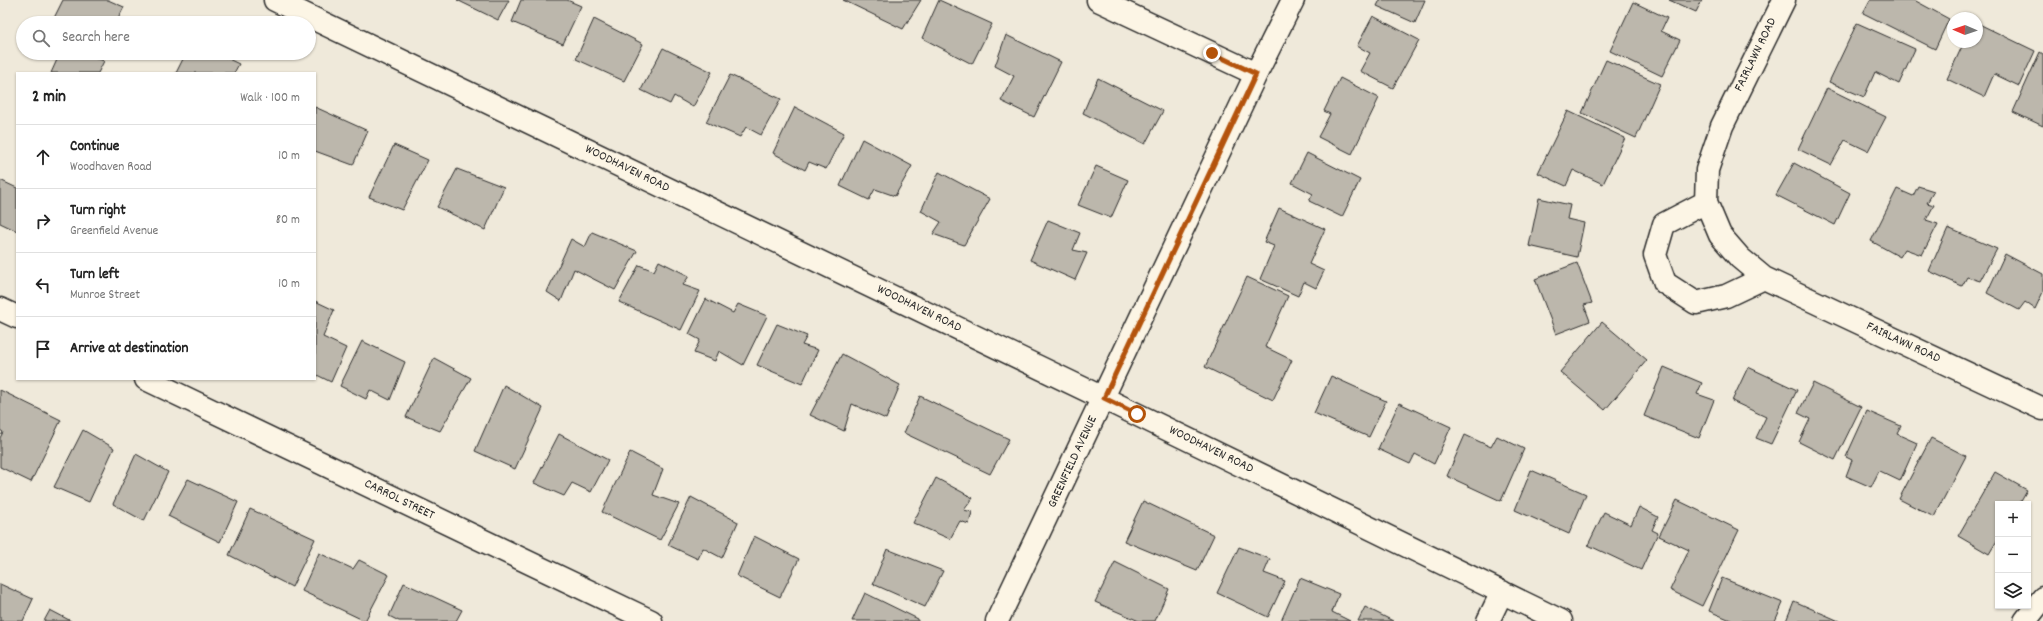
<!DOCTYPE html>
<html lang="en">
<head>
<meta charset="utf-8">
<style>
  body { margin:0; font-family:Dekko,sans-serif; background:#f6f6f6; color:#222 }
  .controls { position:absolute; right:12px; bottom:12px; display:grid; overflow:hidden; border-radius:0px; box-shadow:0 1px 3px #0004 }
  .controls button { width:36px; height:36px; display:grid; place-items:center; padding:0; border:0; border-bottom:1px solid #e0e0e0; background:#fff; color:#222; font:20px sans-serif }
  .compass { position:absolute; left:1947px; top:12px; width:36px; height:36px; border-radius:50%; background:#fff; box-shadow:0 1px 3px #0004; rotate:272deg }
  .stop { position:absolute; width:12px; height:12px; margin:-9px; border:3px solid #b45309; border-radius:50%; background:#fff }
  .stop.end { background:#b45309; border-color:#fff; box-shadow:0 1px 4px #0008 }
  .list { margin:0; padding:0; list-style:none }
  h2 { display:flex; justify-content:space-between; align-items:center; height:52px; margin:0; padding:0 16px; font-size:17px }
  h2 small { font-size:13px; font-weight:400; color:#767676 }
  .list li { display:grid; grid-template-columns:26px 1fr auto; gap:12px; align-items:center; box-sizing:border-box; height:64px; padding:0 16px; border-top:1px solid #e0e0e0 }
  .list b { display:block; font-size:15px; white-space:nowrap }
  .list p { margin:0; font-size:13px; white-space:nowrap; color:#767676 }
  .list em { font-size:13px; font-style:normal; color:#767676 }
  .icon { flex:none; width:22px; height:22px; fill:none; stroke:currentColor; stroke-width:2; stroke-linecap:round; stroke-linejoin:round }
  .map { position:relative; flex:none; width:2043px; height:621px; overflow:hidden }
  .search { position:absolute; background:#fff; box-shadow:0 1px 3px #0004; left:16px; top:16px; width:300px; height:44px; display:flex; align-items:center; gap:10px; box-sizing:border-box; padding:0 14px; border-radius:22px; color:#767676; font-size:15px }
  .panel { position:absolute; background:#fff; box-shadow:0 1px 3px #0004; left:16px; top:72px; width:300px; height:308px; border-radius:0px }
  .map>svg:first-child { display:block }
  .building { fill:#bcb7ac; stroke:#2b2b2b }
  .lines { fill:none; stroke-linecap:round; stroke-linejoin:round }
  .minor-casing { stroke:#2b2b2b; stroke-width:25 }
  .tertiary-casing { stroke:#2b2b2b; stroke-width:25 }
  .minor { stroke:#fcf5e5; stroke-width:22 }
  .tertiary { stroke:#fcf5e5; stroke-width:22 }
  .route { stroke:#b45309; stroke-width:5 }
  .labels { text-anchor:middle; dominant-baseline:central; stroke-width:4; stroke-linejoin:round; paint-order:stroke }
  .street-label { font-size:13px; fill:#2b2b2b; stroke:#fcf5e5 }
</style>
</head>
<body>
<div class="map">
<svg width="2043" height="621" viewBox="0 0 2043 621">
  <rect width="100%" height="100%" fill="#efe9da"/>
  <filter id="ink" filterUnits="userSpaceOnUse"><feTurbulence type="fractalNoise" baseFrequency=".025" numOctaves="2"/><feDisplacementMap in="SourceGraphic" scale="8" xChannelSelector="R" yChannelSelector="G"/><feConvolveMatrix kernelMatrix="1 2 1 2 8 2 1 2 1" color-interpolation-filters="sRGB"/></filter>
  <g filter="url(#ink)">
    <path class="building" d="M63,0H108L124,7L116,23H60L53,20Z
      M457,0H509L498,20Z
      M521,0H567L581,6L563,44L512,22Z
      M843,0H921L903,29Z
      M939,0L992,24L972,64L922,38Z
      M1380,0H1425L1415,23L1377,6Z
      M1669,0H1702L1696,12Z
      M1870,0H1914L1949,19L1935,49L1863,13Z
      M1633,2L1667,18L1661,31L1680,40L1662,76L1610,51Z
      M1373,16L1419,40L1393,88L1360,71L1370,53L1357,46Z
      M594,19L643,44L624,81L576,59Z
      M1857,23L1915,49L1899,84L1875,72L1864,97L1829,82Z
      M1977,23L2035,51L2019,86L1994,74L1984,97L1947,79L1964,42H1977Z
      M1006,35L1061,62L1034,117L1001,101L1014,76L995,66Z
      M663,48L712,72L693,107L674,96L670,104L641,90Z
      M2040,52L2043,54V126L2013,112Z
      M60,53H84L104,61L98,73H51Z
      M186,53H216L239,64L234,73H176Z
      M1606,60L1660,84L1636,138L1582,113Z
      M730,75L781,99L761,135L746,127L740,137L706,122Z
      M1098,78L1163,111L1145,144L1083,113Z
      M1340,78L1379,98L1352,154L1318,137L1330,114L1324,111Z
      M1827,88L1886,117L1868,151L1845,140L1831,165L1798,149Z
      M315,107L368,131L353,165L315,151Z
      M795,107L844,133L826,169L809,162L805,170L773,153Z
      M1568,111L1625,138L1603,184L1573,170L1566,186L1538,173Z
      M862,139L912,166L895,196L875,189L869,200L840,186Z
      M394,145L428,160L402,210L369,197Z
      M1307,153L1360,180L1342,217L1309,201L1313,194L1292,183Z
      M1794,163L1850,193L1835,225L1776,195Z
      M1096,166L1128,180L1111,218L1078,205Z
      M457,169L504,187L485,230L437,207Z
      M939,172L990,199L964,245L933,234L941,222L921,211Z
      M0,180L17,188V231L0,223Z
      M1918,186L1934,191L1927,203L1934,205L1926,220L1938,224L1922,255L1905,249L1900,257L1871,241L1897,189L1913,196Z
      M1539,198L1570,205L1567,219L1584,223L1577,257L1529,246Z
      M1279,208L1325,229L1309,264L1324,271L1316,288L1304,282L1298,296L1260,279L1274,246L1264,242Z
      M1048,220L1080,233L1073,250L1087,253L1075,280L1030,260Z
      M1948,228L1997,249L1980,281L1967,277L1962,286L1929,271Z
      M592,232L637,251L615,290L574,269L561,301L547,292L571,239L585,247Z
      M2005,254L2043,274V292L2035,309L2025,302L2019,310L1987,293Z
      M659,261L689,276L683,285L700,291L681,330L619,302L639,265L654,271Z
      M1577,263L1592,303L1584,305L1590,321L1556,334L1535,279Z
      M1247,277L1288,296L1265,347L1292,360L1273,400L1205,367Z
      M706,299L733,313L738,304L767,316L743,365L719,351L715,361L694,353L700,340L689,334Z
      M315,301L334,310L323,337L346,348L331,382L315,374Z
      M1602,322L1647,360L1605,410L1560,372Z
      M777,324L807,336L802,345L818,350L802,384L757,365Z
      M362,341L405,362L390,400L370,390L366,399L340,386Z
      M842,354L900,385L886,419L852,404L844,431L810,415Z
      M434,358L471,378L440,431L406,417Z
      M1664,367L1702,383L1697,394L1714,400L1699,438L1644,416Z
      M1748,367L1797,390L1771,444L1756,438L1766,417L1732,401Z
      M1331,376L1386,401L1369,437L1314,413Z
      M1813,383L1861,407L1835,460L1799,442L1810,419L1798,413Z
      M504,385L543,408L515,469L475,451Z
      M0,390L61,420L31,482L0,467V438L3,432L0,430Z
      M920,396L1009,439L990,474L904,433Z
      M1399,403L1451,427L1434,464L1415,454L1410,464L1378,449Z
      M1867,411L1901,426L1897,434L1917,443L1900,481L1879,471L1871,487L1846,476L1852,460L1846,457Z
      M83,430L114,448L89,502L54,487Z
      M559,434L608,460L591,492L572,483L564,496L534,483Z
      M1465,435L1491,447L1497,436L1524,449L1501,501L1447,476Z
      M1931,438L1966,456L1934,517L1899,499Z
      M630,452L663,469L653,495L679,504L660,540L602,512Z
      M136,454L168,472L144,521L113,504Z
      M1531,470L1586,494L1569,534L1515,510Z
      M1995,472L2027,490L2019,504H1998V539L1989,554L1958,536Z
      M936,478L973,498L964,510L972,512L969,524L960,521L950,539L913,523Z
      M188,479L238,502L220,542L168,516Z
      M691,497L738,522L722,558L703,548L698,559L668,545Z
      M1677,500L1739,530L1702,606L1670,590L1689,550L1659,536Z
      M1143,501L1214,535L1197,571L1124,541Z
      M1639,507L1658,517L1652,530L1658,533L1641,570L1588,545L1604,512L1631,525Z
      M250,509L315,539L292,587L229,555Z
      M754,536L799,559L780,597L737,576Z
      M1239,547L1270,559L1264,573L1285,581L1268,617L1217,593Z
      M887,549L943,571L925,607L873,584Z
      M319,553L353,569L359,560L389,575L365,621L302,591Z
      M1115,562L1169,589L1155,621H1139L1095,602Z
      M1300,578L1339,594L1332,612L1350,621H1281Z
      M1722,578L1783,603L1775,621H1733L1709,611Z
      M404,583L462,610L456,621H399L389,616Z
      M0,584L33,599L23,621H0Z
      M865,593L918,619V621H852Z
      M1794,601L1839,621H1786Z
      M1365,607L1393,621H1358Z
      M50,610L71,621H44Z"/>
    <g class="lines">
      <g class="minor-casing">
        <path id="minor" d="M275,0L1103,398L1561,621
          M1098,0L1256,74
          M1784,0L1722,126L1707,170L1706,202L1720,235L1740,258L1764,278L2043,409
          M1706,202L1664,224L1655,255L1665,283L1696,303L1726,296L1764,278
          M0,309L17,317
          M146,379L651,621
          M997,621L1256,74L1293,0
          M1488,621L1502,592"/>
      </g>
      <g class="tertiary-casing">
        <path id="tertiary" d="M2025,621L2043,598"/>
      </g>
      <use href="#minor" class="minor"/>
      <use href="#tertiary" class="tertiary"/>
    </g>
  </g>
  <g class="lines" filter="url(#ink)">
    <path class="route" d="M1137,414L1104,398L1256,74L1212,53"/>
  </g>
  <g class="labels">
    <g class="street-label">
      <text transform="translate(1756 55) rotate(-64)">FAIRLAWN ROAD</text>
      <text transform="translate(627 169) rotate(26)">WOODHAVEN ROAD</text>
      <text transform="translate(919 309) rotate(26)">WOODHAVEN ROAD</text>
      <text transform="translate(1903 343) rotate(25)">FAIRLAWN ROAD</text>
      <text transform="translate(1211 450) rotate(26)">WOODHAVEN ROAD</text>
      <text transform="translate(1073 462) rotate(-65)">GREENFIELD AVENUE</text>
      <text transform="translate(399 500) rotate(26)">CARROL STREET</text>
    </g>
  </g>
</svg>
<div class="controls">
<button>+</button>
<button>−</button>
<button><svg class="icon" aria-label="layers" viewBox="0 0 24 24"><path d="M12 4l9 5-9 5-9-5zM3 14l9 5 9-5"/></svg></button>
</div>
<svg class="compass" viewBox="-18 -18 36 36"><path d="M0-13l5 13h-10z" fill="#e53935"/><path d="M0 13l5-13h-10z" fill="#767676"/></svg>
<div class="stop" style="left:1137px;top:414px"></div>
<div class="stop end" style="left:1212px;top:53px"></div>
<div class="search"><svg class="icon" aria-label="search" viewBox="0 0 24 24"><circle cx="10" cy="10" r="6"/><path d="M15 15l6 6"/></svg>Search here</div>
<section class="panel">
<h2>2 min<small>Walk · 100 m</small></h2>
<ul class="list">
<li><svg class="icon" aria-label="ahead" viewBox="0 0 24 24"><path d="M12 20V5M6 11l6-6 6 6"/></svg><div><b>Continue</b><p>Woodhaven Road</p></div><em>10 m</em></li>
<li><svg class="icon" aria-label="right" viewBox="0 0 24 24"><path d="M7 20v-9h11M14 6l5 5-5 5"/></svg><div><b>Turn right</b><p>Greenfield Avenue</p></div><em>80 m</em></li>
<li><svg class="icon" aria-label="left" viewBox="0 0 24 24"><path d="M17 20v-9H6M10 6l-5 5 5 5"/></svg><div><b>Turn left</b><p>Munroe Street</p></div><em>10 m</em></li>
<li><svg class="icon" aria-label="arrive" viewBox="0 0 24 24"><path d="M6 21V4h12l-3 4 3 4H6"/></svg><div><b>Arrive at destination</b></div></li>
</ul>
</section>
</div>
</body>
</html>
